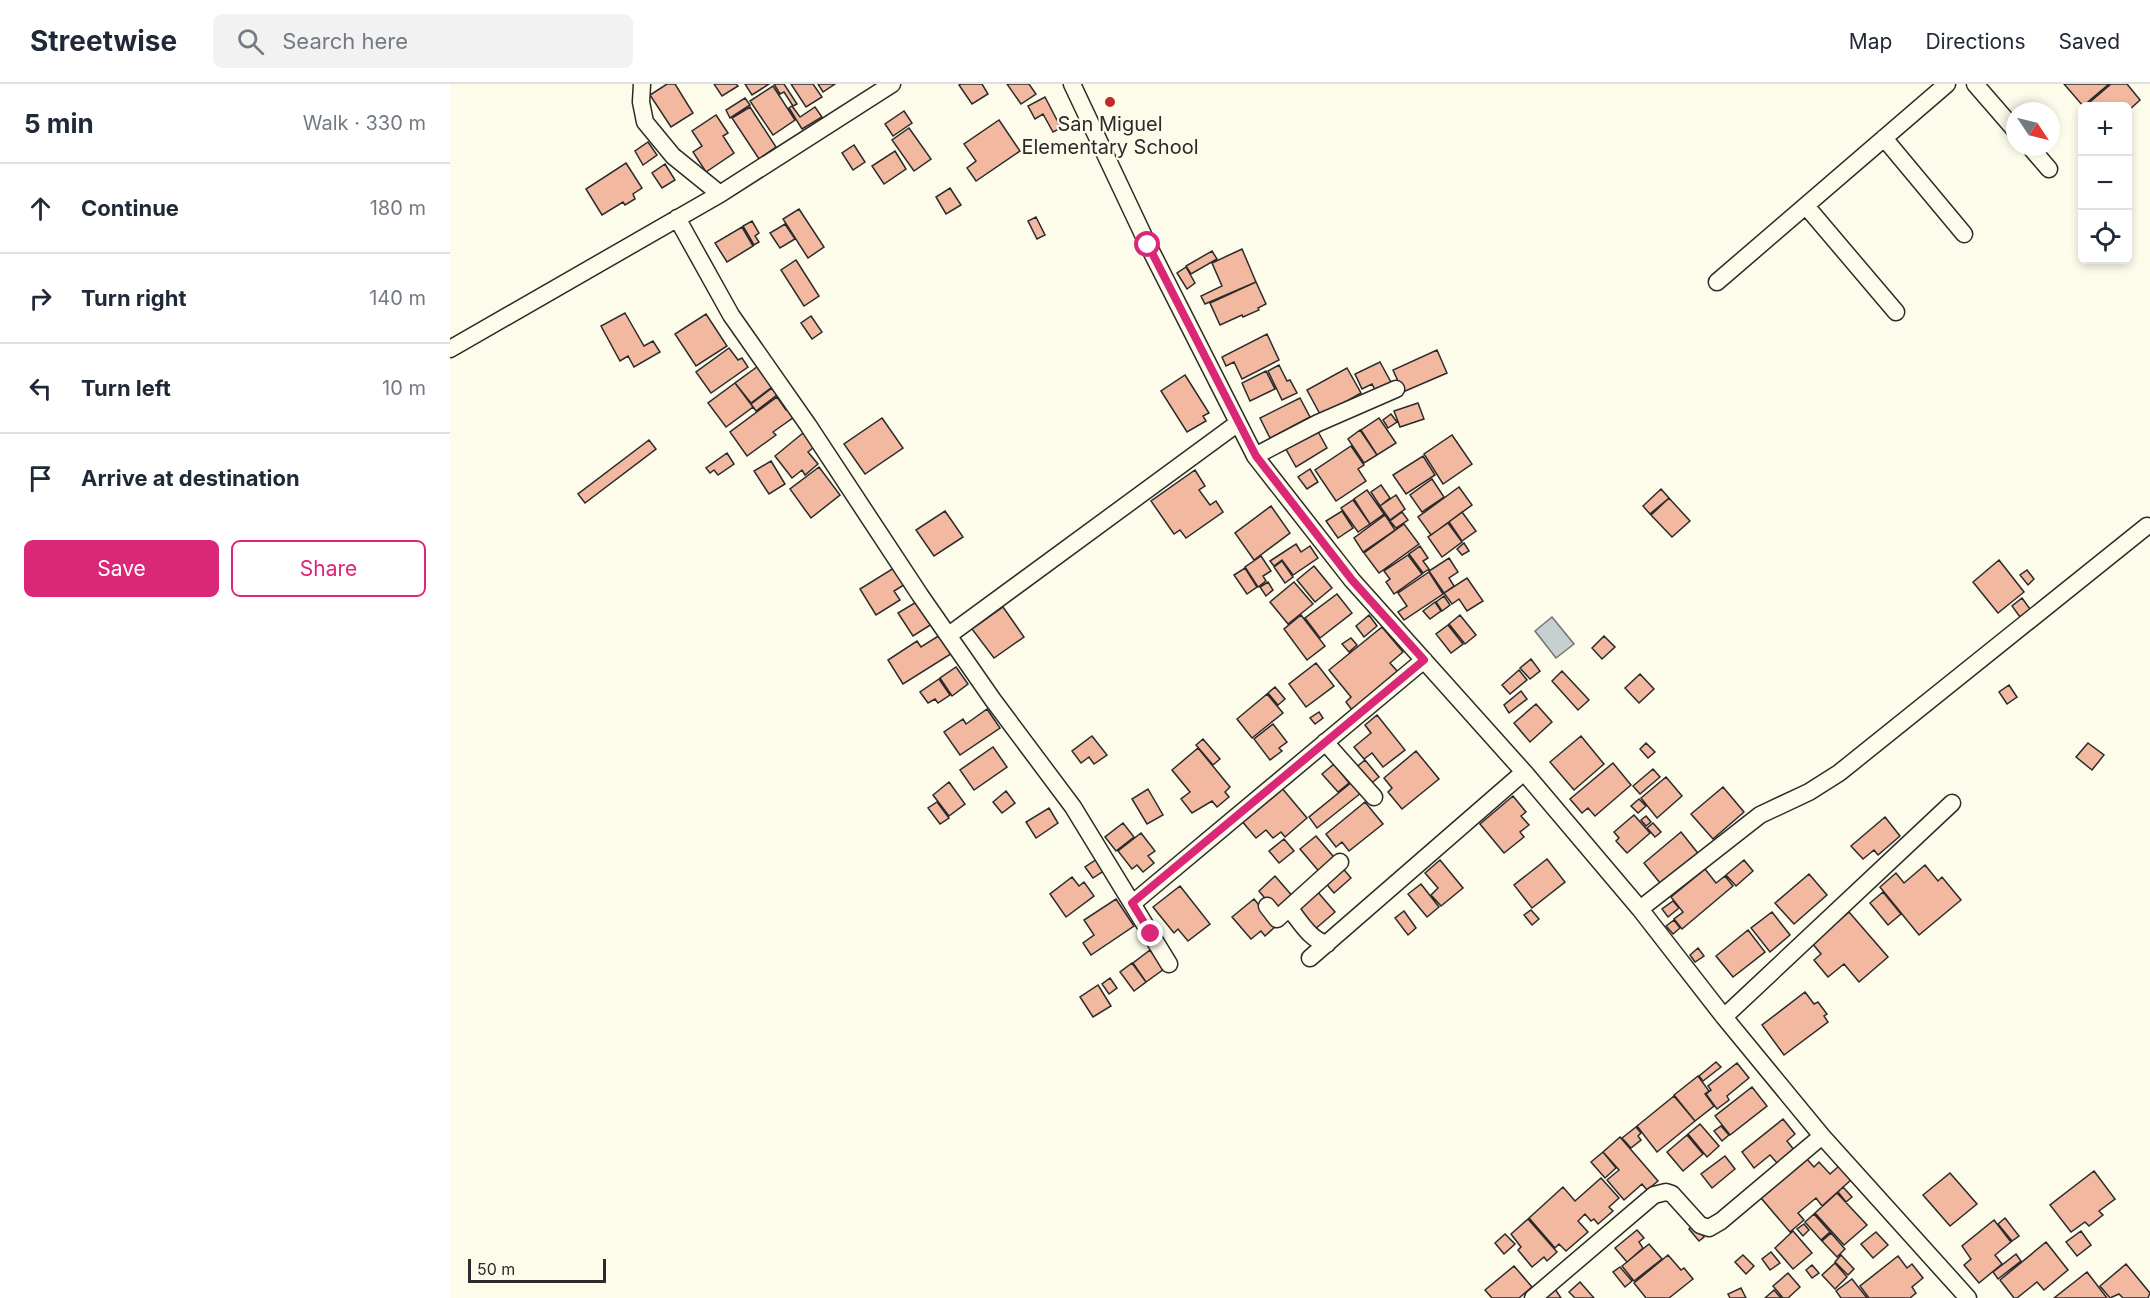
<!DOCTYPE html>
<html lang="en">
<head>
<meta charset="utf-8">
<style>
  body { margin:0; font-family:Inter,sans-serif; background:#f2f2f3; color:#1f2937 }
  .controls { position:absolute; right:18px; top:18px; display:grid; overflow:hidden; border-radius:9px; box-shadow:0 3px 9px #0003 }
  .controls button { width:54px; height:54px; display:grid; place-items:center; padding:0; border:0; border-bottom:2px solid #e0e1e3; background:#fff; color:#1f2937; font:30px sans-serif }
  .compass { position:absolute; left:1556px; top:18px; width:54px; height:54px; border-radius:50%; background:#fff; box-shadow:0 3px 9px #0003; rotate:125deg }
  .scale { position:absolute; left:18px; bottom:15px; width:138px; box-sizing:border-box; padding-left:6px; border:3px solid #2b2b2b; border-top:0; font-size:16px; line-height:21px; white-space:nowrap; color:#2b2b2b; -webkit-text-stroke:4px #fdfbea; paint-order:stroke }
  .stop { position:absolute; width:18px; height:18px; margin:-14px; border:4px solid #db2777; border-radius:50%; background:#fff }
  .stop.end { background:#db2777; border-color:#fff; box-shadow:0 2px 6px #0008 }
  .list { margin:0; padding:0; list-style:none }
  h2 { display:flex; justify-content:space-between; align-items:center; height:78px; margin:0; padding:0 24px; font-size:26px }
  h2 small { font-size:20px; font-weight:400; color:#747a83 }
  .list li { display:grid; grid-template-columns:39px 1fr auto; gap:18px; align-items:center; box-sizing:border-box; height:90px; padding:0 24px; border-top:2px solid #e0e1e3 }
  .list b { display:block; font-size:22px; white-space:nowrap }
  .list em { font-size:20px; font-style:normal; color:#747a83 }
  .actions { display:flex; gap:12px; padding:18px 24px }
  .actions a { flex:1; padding:14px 0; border:2px solid #db2777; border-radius:9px; text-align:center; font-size:21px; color:#db2777 }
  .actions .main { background:#db2777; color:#fff }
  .icon { flex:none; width:33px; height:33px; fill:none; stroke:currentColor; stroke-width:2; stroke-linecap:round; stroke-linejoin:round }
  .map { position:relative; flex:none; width:1700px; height:1214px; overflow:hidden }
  header { display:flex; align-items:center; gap:36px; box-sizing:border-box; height:84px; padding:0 30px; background:#fff; border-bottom:2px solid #e0e1e3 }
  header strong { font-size:28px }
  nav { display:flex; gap:33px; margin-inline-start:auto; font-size:21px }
  .search { width:420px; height:54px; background:#f2f2f3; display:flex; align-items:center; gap:15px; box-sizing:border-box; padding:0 21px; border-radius:9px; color:#747a83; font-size:22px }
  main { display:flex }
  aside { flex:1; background:#fff }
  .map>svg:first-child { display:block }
  .water { fill:#c7d0d0; stroke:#74746e; stroke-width:1.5 }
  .building { fill:#f2b8a0; stroke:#2b2b2b; stroke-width:1.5 }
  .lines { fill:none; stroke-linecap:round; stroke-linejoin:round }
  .street-casing { stroke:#2b2b2b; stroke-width:19 }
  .street { stroke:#fdfbea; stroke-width:16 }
  .route { stroke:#db2777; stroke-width:8 }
  .poi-dot { fill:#c62828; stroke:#fdfbea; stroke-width:2 }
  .labels { text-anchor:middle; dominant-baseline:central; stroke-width:4.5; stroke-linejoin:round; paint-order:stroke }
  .poi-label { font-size:20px; fill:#2b2b2b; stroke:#fdfbea }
</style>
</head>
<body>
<header>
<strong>Streetwise</strong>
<div class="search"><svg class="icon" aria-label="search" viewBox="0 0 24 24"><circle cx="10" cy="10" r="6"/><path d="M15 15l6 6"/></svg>Search here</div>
<nav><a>Map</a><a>Directions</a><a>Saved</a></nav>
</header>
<main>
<aside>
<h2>5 min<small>Walk · 330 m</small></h2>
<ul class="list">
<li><svg class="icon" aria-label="ahead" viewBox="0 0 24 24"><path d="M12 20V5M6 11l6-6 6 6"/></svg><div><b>Continue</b></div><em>180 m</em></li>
<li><svg class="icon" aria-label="right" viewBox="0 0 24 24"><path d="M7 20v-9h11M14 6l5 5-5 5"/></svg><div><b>Turn right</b></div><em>140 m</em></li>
<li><svg class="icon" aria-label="left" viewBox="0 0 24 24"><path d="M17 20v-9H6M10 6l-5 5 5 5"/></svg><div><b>Turn left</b></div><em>10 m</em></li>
<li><svg class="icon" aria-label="arrive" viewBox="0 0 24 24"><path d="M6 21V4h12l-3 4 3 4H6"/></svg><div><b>Arrive at destination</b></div></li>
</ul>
<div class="actions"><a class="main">Save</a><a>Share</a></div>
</aside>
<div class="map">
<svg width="1700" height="1214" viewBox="0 0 1700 1214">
  <rect width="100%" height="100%" fill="#fdfbea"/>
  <path class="water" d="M1102,533L1124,560L1106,574L1085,547Z"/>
  <path class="building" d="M217,0H225L243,29L221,43L200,11Z
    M264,0H286L288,2L272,12Z
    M295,0H319L302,11Z
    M324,0H334L347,20L343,22L334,8L330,10Z
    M341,0H363L372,13L356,23Z
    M368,0H385L373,8Z
    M511,0H532L538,10L522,20L509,1Z
    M557,0H579L586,10L571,20Z
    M1614,0H1659L1633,22Z
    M1661,0H1677L1690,16L1678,27V22H1643L1640,18Z
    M323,2L345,36L323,51L300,17Z
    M595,13L611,44L603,48L593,30L585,35L578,22Z
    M295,14L300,21L280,34L276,26Z
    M342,22L350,33L365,23L372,33L352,45L339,24Z
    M300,23L326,63L309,75L282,34Z
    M454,27L462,39L443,52L435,40Z
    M266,31L278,49L273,52L284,69L256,88L243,68L252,62L242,47Z
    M549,36L570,67L526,97L517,84L526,77L514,60Z
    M459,44L481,75L464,87L442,56Z
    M198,58L207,71L193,81L185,67Z
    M404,61L415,78L403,86L392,69Z
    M445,67L456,85L434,100L422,82Z
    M176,79L192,104L183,110L185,115L175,121L173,118L152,131L136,105Z
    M215,80L225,96L212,104L202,89Z
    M500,104L511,121L496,130L486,113Z
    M349,125L374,163L358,174L333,135Z
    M586,133L595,151L587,155L578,137Z
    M302,137L309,149L305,152L309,158L304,161L293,142Z
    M335,140L345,155L330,164L320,149Z
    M292,143L303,162L277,178L265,159Z
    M792,165L806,198L755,220L751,212L772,202L762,179Z
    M762,167L767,175L741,190L736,182Z
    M346,176L369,212L354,222L331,186Z
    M736,183L745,199L737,205L727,189Z
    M806,198L816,220L808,224L809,226L793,233L792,231L770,241L760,219Z
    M175,229L194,262L203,257L210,268L184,283L178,272L170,277L151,242Z
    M256,230L277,262L246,282L225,250Z
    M361,232L372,248L362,255L351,239Z
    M817,250L829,276L792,295L784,278L776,282L772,273Z
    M279,264L288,276L292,274L298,283L261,309L246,288Z
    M987,266L997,289L953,308L943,286Z
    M930,278L942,300L926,308L922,300L912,305L905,290Z
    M311,280L326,300L301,319L285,299Z
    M829,281L837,297L840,296L847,309L832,316L818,287Z
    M897,284L911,309L871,332L857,306Z
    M816,287L825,305L800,317L792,299Z
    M735,291L759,329L753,332L756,337L737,348L711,307Z
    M285,299L303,323L276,343L258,319Z
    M322,304L327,311L306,327L301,320Z
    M327,313L336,326L341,322L347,331L323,348L326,351L297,372L280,348Z
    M850,314L860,333L820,354L810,334Z
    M968,319L974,335L950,343L944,327Z
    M941,330L947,338L938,344L933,336Z
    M432,334L453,364L415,390L394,360Z
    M929,334L946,359L927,371L911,346Z
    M865,342L877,364L846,383L833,360Z
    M910,346L927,371L914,379L898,355Z
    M353,349L364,363L358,368L368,380L355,391L352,386L342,394L325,372Z
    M1002,351L1022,380L993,400L974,370Z
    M199,356L206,365L135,419L128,410Z
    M901,362L914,381L908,385L916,397L886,417L865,386Z
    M277,369L284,380L268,391L264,386L260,389L256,384Z
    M973,372L985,391L956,410L943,391Z
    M321,377L335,400L319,410L304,387Z
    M369,383L390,411L361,434L340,405Z
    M860,385L868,398L857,405L848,393Z
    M745,386L755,402L749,406L760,421L766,417L773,428L736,454L730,446L724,450L701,417Z
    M982,395L994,413L972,428L960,411Z
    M931,401L940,414L930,422L921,408Z
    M1009,403L1022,421L981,451L968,433Z
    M1211,405L1219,414L1200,430L1193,422Z
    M917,406L934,430L920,440L904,415Z
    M946,411L955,425L940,436L930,422Z
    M1219,414L1240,437L1222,453L1201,431Z
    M903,416L920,440L908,448L891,424Z
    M821,422L840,449L804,476L785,449Z
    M495,427L513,453L484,472L466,446Z
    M892,427L903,444L888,454L876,437Z
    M952,428L958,436L946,444L940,437Z
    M1012,428L1026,447L1012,457L999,438Z
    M935,431L945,446L913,468L904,454Z
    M998,439L1012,458L992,473L978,453Z
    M954,440L969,460L929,489L914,469Z
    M1014,459L1019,467L1012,471L1007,465Z
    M846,460L851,468L860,462L868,474L843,491L832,476L824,482L820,477Z
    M970,462L978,474L973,477L979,485L973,489L959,470Z
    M958,471L972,490L944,510L936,498L940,495L934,487Z
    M811,472L821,487L813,492L816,497L808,503L795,483Z
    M999,474L1008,488L999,494L1004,502L994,509L979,487Z
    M1549,476L1574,508L1548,529L1523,498Z
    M832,477L843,493L835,499L824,483Z
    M447,482L457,499L444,507L450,516L426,531L410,505Z
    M864,482L882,504L865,518L847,496Z
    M795,484L807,503L797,510L784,491Z
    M1577,486L1584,495L1578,501L1570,491Z
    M979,488L993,510L954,536L948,528L957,522L948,509Z
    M1017,494L1033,517L1017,527L1009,515L1002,520L994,509Z
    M818,498L823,506L816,512L810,503Z
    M844,498L863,520L838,540L820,518Z
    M887,510L902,529L870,554L855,534Z
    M994,512L1000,521L992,527L986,518Z
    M1572,514L1580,525L1570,533L1562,522Z
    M468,517L482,540L463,552L448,529Z
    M985,518L991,527L980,535L973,527Z
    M553,523L574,553L544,574L522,545Z
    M851,531L875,562L857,576L834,545Z
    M919,531L927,542L914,553L906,542Z
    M1010,531L1026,551L1015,560L999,540Z
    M998,541L1013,560L1001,569L986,550Z
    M932,543L953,568L940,579L948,588L902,626L896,618L901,613L879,586Z
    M493,549L504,568L453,600L438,576L467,557L471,563Z
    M1154,552L1165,563L1152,575L1142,564Z
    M901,554L907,561L899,568L892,560Z
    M1081,575L1090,587L1080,595L1070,584Z
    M866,579L884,602L856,623L839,600Z
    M506,583L518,600L502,612L490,594Z
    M1069,586L1077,596L1060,610L1052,601Z
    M1112,587L1139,616L1128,626L1102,597Z
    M1190,590L1204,605L1189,619L1175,604Z
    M489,595L500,611L488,619L485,615L478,619L470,608Z
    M1559,601L1567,613L1557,620L1549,608Z
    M825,603L835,615L828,621L818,609Z
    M1071,607L1077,615L1059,629L1054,621Z
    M817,610L833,629L802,654L787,635Z
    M1086,620L1102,638L1080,658L1064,639Z
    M537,625L550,644L510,671L494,648L513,635L516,640Z
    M869,628L873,634L865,640L860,634Z
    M927,631L955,666L933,683L922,669L914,675L904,663L921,649L915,641Z
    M823,640L837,658L829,664L832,667L820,676L804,655Z
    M642,652L657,671L644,680L639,673L631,679L622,667Z
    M1131,652L1154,680L1124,706L1100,678Z
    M753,655L770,675L763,681L746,661Z
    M1196,659L1205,668L1198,674L1190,665Z
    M1638,659L1654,671L1642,686L1626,673Z
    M543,663L557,683L524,706L510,686Z
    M748,664L780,703L775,708L779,713L767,723L762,717L742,729L731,715L740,708L722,686Z
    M966,667L989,695L952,725L938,708L942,704L934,694Z
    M915,676L929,693L918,702L904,685Z
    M1163,679L1181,701L1145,732L1138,724L1132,729L1120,715Z
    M884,680L899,699L888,708L872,690Z
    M1203,685L1210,693L1190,710L1183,702Z
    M1216,693L1232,712L1207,734L1191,714Z
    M499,698L515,720L499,732L483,711Z
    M902,698L911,709L867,744L859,733Z
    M831,703L857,734L835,753L831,748L823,754L816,746L806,754L791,736Z
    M1273,703L1294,728L1263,755L1241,730Z
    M698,705L713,731L697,740L682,715Z
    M556,707L565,719L552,729L543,718Z
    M1063,712L1076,728L1071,732L1079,741L1070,748L1074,753L1054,769L1030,740Z
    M1189,715L1196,722L1188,729L1181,722Z
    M487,718L499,734L490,740L478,724Z
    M915,718L933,740L899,767L892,758L886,763L876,750Z
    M599,724L608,739L586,754L576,738Z
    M1184,731L1200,749L1177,769L1166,757L1169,754L1164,748Z
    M1196,732L1201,738L1196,742L1191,736Z
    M1435,733L1450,752L1428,771L1424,766L1413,775L1401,762Z
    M673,739L684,753L666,767L655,753Z
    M1203,739L1211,748L1205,753L1197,744Z
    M1231,748L1251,773L1214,804L1194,779Z
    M691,749L705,767L698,772L704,779L693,788L687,781L682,785L668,767Z
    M866,752L888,778L872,791L850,765Z
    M834,755L844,767L829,779L819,767Z
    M647,775L655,786L643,794L635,783Z
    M1097,775L1115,798L1082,824L1064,801Z
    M990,776L1013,804L991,822L981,811L988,804L975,789Z
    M1294,776L1303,787L1286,802L1276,791Z
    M890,781L901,794L884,809L873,796Z
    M1475,781L1488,797L1492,793L1511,816L1469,851L1430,803L1446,789L1454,799Z
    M1255,785L1266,799L1275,792L1283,802L1232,845L1224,835L1233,828L1221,813Z
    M1359,790L1377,811L1344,840L1325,819Z
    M825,792L844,814L827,829L809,807Z
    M622,793L629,802L634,798L644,812L616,833L600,810Z
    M971,800L989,823L977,833L958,810Z
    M730,802L760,840L738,857L728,845L724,849L703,823Z
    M866,806L885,828L864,846L845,823Z
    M1433,808L1451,830L1438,841L1420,819Z
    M666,815L684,842L641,871L633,859L644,851L634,836Z
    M804,815L826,842L815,852L811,847L801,855L782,833Z
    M1223,817L1229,824L1218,833L1212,825Z
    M1081,826L1089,835L1082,841L1074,831Z
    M954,827L966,844L958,851L945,834Z
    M1322,828L1340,851L1320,868L1301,844Z
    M1399,828L1438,873L1409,898L1394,880L1378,893L1364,876L1371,870L1362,859Z
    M1224,836L1230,844L1223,850L1216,842Z
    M1298,846L1315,868L1283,893L1266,872Z
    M1248,864L1254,872L1245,878L1240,871Z
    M700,866L714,885L696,898L683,879Z
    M682,879L696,898L684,907L670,888Z
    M660,894L667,904L659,910L652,900Z
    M648,901L661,922L643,933L630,913Z
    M1355,908L1364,920L1368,918L1377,930L1374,932L1378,938L1334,971L1312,941Z
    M1266,978L1271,983L1253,997L1249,992Z
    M1287,979L1299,994L1277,1012L1279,1016L1267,1025L1256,1010L1261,1006L1258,1002Z
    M1248,992L1259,1007L1255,1010L1264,1022L1245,1037L1224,1011Z
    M1302,1003L1317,1022L1280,1051L1265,1032Z
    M1224,1012L1245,1037L1207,1068L1187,1042Z
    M1333,1035L1345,1050L1337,1057L1345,1067L1328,1080L1320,1071L1304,1084L1292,1068Z
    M1250,1040L1269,1062L1257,1073L1238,1050Z
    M1271,1042L1279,1051L1272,1057L1264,1047Z
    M1186,1043L1191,1049L1188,1052L1191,1056L1181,1064L1172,1054Z
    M1237,1051L1253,1070L1233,1087L1217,1068Z
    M1170,1053L1208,1097L1197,1106L1192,1100L1174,1116L1157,1096L1169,1086L1153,1068Z
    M1153,1068L1166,1084L1155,1094L1141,1078Z
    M1275,1072L1285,1085L1262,1104L1251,1090Z
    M1356,1074L1364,1083L1369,1078L1380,1090L1389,1082L1401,1096L1372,1122L1366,1114L1348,1129L1354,1136L1340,1148L1311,1114Z
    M1644,1087L1665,1115L1649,1127L1653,1131L1639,1142L1635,1138L1621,1148L1600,1121Z
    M1500,1089L1527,1120L1500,1142L1473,1111Z
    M1151,1094L1169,1114L1159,1123L1163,1127L1148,1140L1144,1135L1141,1137L1135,1130L1128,1137L1138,1148L1116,1167L1109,1160L1105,1164L1079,1134L1113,1103L1125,1117Z
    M1393,1103L1402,1113L1396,1118L1388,1108Z
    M1387,1109L1417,1141L1394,1161L1365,1129Z
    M1364,1130L1380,1148L1371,1156L1355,1138Z
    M1555,1134L1569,1152L1562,1157L1548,1140Z
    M1078,1135L1107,1168L1097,1177L1094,1173L1082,1183L1068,1166L1071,1163L1061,1150Z
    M1544,1136L1561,1158L1545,1171L1552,1180L1529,1199L1514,1181L1521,1175L1512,1162Z
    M1244,1140L1254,1153L1249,1157L1239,1145Z
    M1354,1140L1359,1146L1353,1152L1347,1145Z
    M1187,1146L1194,1154L1189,1158L1193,1164L1177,1178L1165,1164Z
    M1343,1147L1362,1169L1343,1185L1325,1164Z
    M1631,1147L1641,1161L1627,1172L1616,1158Z
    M1426,1148L1438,1161L1423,1174L1411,1160Z
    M1381,1149L1395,1165L1387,1173L1372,1157Z
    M1055,1150L1065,1160L1054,1170L1045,1159Z
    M1596,1158L1618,1186L1594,1206L1587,1198L1567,1214H1564L1550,1196Z
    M1199,1160L1212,1175L1184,1197L1172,1182Z
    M1321,1168L1330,1179L1320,1186L1312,1175Z
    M1566,1170L1571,1177L1548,1195L1543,1188Z
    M1218,1171L1231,1186L1234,1184L1243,1195L1219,1214H1196L1184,1199Z
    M1293,1171L1304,1182L1296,1190L1285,1178Z
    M1391,1171L1404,1185L1398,1191L1385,1178Z
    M1448,1172L1457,1184L1462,1180L1473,1194L1462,1203L1466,1209L1460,1214H1419L1410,1202Z
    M1385,1179L1397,1193L1385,1205L1372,1191Z
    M1676,1180L1700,1209L1698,1214H1673L1669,1210L1660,1214L1650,1202Z
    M1362,1181L1369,1189L1362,1194L1356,1186Z
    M1064,1182L1082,1203L1069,1214H1042L1035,1206Z
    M1170,1183L1182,1197L1175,1203L1163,1188Z
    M1637,1188L1657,1214H1604Z
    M1338,1189L1350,1203L1338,1214H1333L1323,1202Z
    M1402,1195L1417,1214H1391L1386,1207Z
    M1130,1198L1144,1214H1125L1119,1208Z
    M1103,1202L1111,1214H1088Z
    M1291,1204L1296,1214H1280L1278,1210Z
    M1324,1206L1331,1214H1315Z"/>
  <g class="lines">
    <g class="street-casing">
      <path id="street" d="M192,0L191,18L195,38L223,72L270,110
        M622,0L698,161L805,372L902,496L1074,688L1190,825L1274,933L1372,1052L1518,1214
        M1525,0L1565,46
        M1434,54L1514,150
        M1580,63L1599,85
        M1356,122L1446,228
        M227,134L281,231L358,341L470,511L543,616L623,723L719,880
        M1267,198L1497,0
        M0,265L270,110L442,0
        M805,372L868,339L946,305
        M499,551L788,339
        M875,658L924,713
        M683,819L974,576
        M817,822L827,835L839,824C850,837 860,856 877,860
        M839,824L890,778
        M1190,825L1310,731L1359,708L1389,689L1697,442
        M860,874L1074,688
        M1274,933L1502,719
        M1083,1214L1204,1111L1216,1108L1222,1110L1250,1141L1259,1144L1271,1137L1372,1052"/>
    </g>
    <use href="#street" class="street"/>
  </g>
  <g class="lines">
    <path class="route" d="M698,161L806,372L902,496L974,576L682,819L701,850"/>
  </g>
  <circle class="poi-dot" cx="660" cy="18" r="6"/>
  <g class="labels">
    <g class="poi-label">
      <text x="660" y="40">San Miguel<tspan x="660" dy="23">Elementary School</tspan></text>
    </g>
  </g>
</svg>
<div class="controls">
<button>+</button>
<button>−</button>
<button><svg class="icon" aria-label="locate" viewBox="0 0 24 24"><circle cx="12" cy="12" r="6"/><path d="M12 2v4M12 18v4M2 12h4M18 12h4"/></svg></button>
</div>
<svg class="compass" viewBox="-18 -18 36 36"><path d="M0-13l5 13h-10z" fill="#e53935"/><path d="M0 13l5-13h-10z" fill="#747a83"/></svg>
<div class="scale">50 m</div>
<div class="stop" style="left:698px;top:161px"></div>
<div class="stop end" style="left:701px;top:850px"></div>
</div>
</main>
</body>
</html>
